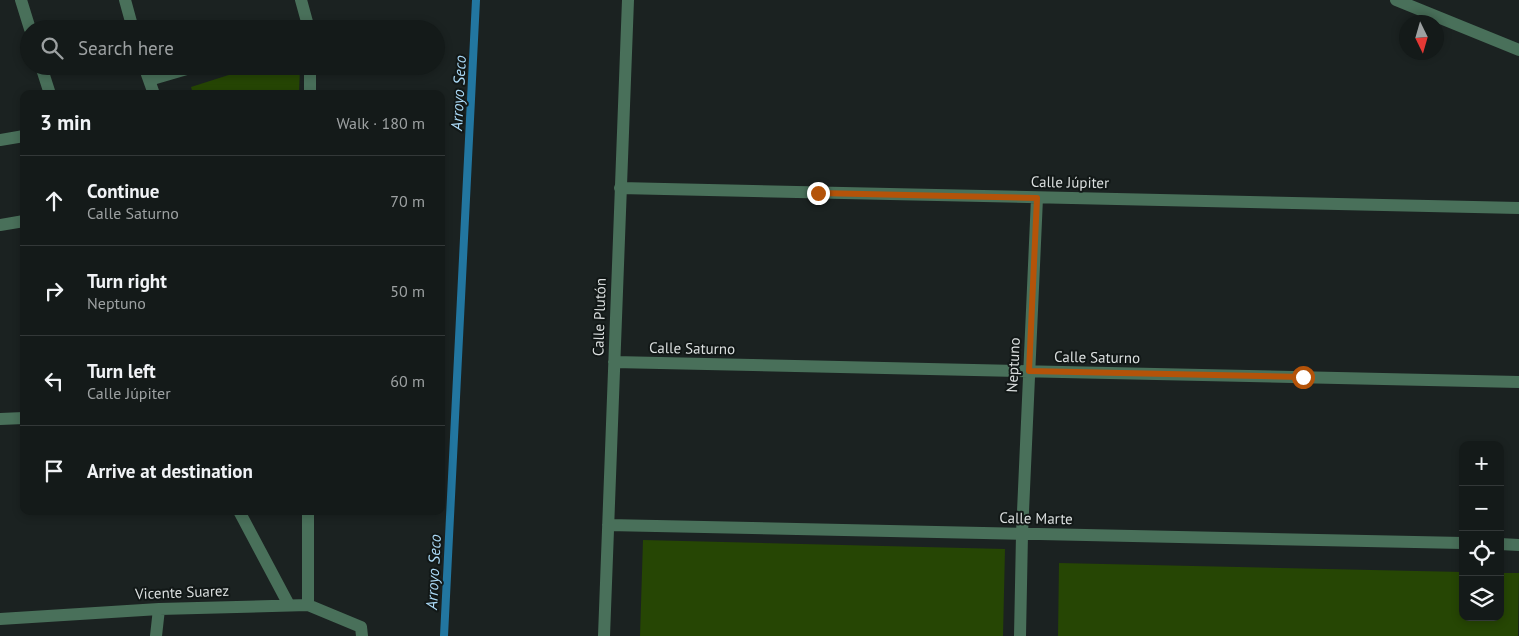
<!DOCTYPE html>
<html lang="en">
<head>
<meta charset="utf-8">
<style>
  body { margin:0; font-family:"PT Sans",sans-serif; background:#212726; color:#f1f3f6 }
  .controls { position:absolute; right:15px; bottom:15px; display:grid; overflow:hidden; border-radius:10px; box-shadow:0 2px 8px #0003 }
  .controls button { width:45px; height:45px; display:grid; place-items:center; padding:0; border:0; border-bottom:1px solid #333838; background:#141a19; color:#f1f3f6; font:25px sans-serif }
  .compass { position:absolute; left:1399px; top:15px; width:45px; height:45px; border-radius:50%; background:#141a19; box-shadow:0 2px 8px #0003; rotate:175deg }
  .stop { position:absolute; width:15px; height:15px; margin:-11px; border:4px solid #b45309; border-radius:50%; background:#fff }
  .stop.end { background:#b45309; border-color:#fff; box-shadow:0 1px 5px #0008 }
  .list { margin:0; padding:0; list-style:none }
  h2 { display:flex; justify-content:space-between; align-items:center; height:65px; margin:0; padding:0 20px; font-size:21px }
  h2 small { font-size:16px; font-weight:400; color:#9da1a2 }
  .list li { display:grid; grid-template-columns:32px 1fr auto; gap:15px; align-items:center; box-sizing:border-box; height:90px; padding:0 20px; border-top:1px solid #333838 }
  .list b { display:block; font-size:19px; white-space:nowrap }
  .list p { margin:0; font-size:16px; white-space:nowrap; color:#9da1a2 }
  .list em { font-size:16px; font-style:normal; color:#9da1a2 }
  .icon { flex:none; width:28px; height:28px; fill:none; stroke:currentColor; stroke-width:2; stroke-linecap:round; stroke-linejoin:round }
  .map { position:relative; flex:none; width:1519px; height:636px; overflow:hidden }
  .search { position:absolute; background:#141a19; box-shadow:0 2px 8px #0003; left:20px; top:20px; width:425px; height:55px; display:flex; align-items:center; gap:12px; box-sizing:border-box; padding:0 18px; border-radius:28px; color:#9da1a2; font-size:19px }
  .panel { position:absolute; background:#141a19; box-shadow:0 2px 8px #0003; left:20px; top:90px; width:425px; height:425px; border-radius:10px }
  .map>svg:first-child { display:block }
  .green { fill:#264604 }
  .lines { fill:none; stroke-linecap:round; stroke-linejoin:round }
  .stream { stroke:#2276a0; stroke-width:8 }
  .minor { stroke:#49705a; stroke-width:12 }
  .route { stroke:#b45309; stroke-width:6 }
  .labels { text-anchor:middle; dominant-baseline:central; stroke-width:4; stroke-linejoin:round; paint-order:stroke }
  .street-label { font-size:15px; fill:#dbdfdf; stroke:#121817 }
  .water-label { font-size:16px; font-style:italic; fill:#abd9f6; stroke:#121817 }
</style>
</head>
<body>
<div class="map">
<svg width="1519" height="636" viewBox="0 0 1519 636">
  <rect width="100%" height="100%" fill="#1b2221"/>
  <path class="green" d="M257,66H300L299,94H193L191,87Z
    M643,540L1005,549L1003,636H640Z
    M1059,563L1463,572V617H1500V573H1519L1518,636H1058Z"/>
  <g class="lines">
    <path class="stream" d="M444,636L476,0"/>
    <path class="minor" d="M21,0L30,29
      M125,0L133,29
      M301,0L309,29
      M1396,0L1519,50
      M41,66L50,94
      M144,66L154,94
      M149,80L197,66
      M310,94V66
      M0,140L24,136
      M620,188L1519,208
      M0,225L24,221
      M614,362L1519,382
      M0,419L24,418
      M239,511L289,605
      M608,525L1463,543
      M1500,544L1519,545
      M308,605V511
      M0,619L159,609L308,605L361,627L362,636
      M156,636L159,609
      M604,636L628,0
      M1020,636L1022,534L1037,198"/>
  </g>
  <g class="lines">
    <path class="route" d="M818,193L1037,198L1029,371L1303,377"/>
  </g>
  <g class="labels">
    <g class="street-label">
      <text transform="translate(1070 182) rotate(1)">Calle Júpiter</text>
      <text transform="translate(599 317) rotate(-88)">Calle Plutón</text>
      <text transform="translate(692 348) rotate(1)">Calle Saturno</text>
      <text transform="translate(1097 357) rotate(1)">Calle Saturno</text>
      <text transform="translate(1013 365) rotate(-87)">Neptuno</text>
      <text transform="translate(1036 518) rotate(1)">Calle Marte</text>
      <text transform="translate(182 592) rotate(-2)">Vicente Suarez</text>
    </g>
    <g class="water-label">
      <text transform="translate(458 93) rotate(-87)">Arroyo Seco</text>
      <text transform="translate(433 572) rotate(-87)">Arroyo Seco</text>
    </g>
  </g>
</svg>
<div class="controls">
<button>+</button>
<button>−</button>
<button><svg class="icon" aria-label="locate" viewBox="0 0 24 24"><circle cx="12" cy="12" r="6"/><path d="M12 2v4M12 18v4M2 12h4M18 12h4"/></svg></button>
<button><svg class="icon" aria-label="layers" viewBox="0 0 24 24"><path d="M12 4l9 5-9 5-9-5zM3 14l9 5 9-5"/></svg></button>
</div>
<svg class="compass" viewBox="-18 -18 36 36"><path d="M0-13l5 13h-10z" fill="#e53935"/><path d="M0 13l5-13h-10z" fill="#9da1a2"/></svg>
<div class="stop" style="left:1303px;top:377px"></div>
<div class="stop end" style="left:818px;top:193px"></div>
<div class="search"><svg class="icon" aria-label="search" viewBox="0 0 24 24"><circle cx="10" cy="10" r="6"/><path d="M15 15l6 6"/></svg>Search here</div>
<section class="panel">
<h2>3 min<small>Walk · 180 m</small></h2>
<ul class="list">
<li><svg class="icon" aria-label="ahead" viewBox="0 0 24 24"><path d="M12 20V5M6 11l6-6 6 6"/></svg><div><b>Continue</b><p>Calle Saturno</p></div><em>70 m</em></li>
<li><svg class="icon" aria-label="right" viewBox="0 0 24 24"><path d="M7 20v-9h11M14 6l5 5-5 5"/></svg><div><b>Turn right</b><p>Neptuno</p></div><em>50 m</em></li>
<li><svg class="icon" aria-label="left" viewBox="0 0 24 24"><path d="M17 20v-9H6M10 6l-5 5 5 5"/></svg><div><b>Turn left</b><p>Calle Júpiter</p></div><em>60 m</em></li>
<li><svg class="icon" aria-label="arrive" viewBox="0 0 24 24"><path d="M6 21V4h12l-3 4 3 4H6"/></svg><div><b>Arrive at destination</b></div></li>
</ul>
</section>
</div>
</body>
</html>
